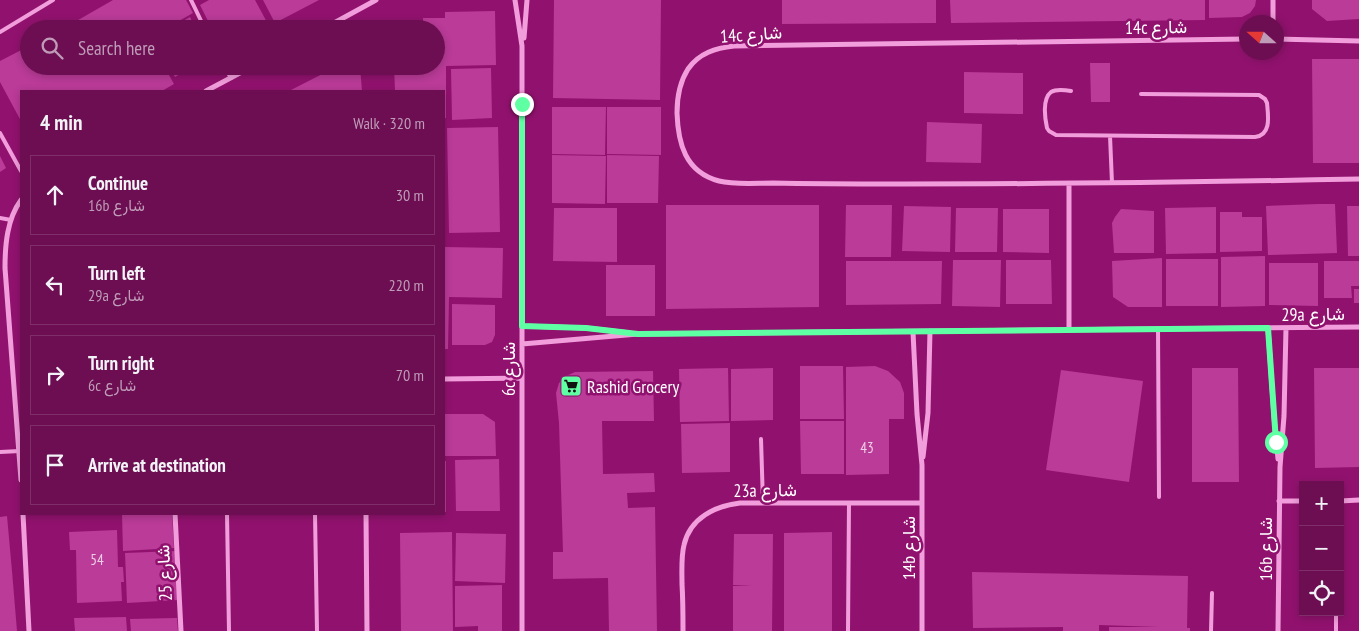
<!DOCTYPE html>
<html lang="en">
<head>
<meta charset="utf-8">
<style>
  body { margin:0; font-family:"PT Sans Narrow",Vazirmatn,sans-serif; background:#721759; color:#f1f3f6 }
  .controls { position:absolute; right:15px; bottom:15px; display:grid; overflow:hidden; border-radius:0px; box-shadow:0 2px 8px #0003 }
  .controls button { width:45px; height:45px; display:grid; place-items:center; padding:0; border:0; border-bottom:1px solid #7f2e69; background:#6d0e52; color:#f1f3f6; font:25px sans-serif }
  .compass { position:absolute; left:1239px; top:15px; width:45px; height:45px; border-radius:50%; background:#6d0e52; box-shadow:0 2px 8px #0003; rotate:291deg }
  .stop { position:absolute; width:15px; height:15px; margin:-11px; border:4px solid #5fffa4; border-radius:50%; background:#fff }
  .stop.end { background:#5fffa4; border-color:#fff; box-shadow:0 1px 5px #0008 }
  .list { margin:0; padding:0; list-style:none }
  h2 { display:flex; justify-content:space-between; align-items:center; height:65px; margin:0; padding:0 20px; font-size:21px }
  h2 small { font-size:16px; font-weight:400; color:#bf9cb8 }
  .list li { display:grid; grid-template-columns:32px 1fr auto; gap:15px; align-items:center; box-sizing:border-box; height:80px; margin:0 10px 10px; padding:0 10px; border:1px solid #7f2e69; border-radius:0px }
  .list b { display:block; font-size:19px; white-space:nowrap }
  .list p { margin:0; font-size:16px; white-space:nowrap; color:#bf9cb8 }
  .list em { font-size:16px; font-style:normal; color:#bf9cb8 }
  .icon { flex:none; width:28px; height:28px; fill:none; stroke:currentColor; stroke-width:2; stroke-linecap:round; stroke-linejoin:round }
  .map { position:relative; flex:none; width:1359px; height:631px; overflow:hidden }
  .search { position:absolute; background:#6d0e52; box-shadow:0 2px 8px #0003; left:20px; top:20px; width:425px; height:55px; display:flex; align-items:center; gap:12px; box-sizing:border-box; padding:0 18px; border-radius:28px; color:#bf9cb8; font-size:19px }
  .panel { position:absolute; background:#6d0e52; box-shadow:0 2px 8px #0003; left:20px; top:90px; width:425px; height:425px; border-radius:0px }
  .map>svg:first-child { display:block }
  .building { fill:#ba3b98 }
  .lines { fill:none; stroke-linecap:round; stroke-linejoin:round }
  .lane { stroke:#f29edc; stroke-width:4 }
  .street { stroke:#f29edc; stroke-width:5 }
  .route { stroke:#5fffa4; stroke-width:6 }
  .labels { text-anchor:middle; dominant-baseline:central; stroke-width:5; stroke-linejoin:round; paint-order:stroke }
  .number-label { font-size:15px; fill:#eecee5 }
  .street-label { font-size:18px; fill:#fff; stroke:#91126e }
  .poi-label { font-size:18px; fill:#fff; stroke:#91126e; text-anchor:start }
</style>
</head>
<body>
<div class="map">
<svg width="1359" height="631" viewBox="0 0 1359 631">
  <rect width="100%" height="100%" fill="#91126e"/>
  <path class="building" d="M113,0H186L193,13L165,29H67L66,27Z
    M209,0H255L269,26L263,29H212L200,5Z
    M263,0H319L275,23Z
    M554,0H661L660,100L553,98Z
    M782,0H936V23L782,24Z
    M950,0H1205V20L951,23Z
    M1209,0H1256L1255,6L1250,13L1242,17L1209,18Z
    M1312,0H1359V19L1327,21L1312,9Z
    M495,11L496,65L446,66V118H444V91H395L394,66H436V29H423V18H445V12Z
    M190,17L196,29H169Z
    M29,46V66H164L174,84L162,91H21V121L0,82V61Z
    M1312,59H1359V163H1313Z
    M1090,63H1110V102H1091Z
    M169,66H194L175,77Z
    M338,66H360L362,91H289Z
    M491,68L492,118L452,120L451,69Z
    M964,72L1023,73V114L964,113Z
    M552,107H606L605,155L552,154Z
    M607,107H661V155L607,154Z
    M927,122L982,124L981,163L926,162Z
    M498,127L500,232L449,233L447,128Z
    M552,155L606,156L605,204L552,203Z
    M607,155L659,156L658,203H607Z
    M0,156L6,168L0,172Z
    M1318,204H1335L1337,253L1268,255L1266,206Z
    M666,205H819V307L666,309Z
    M846,205H892L891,257H845Z
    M904,206L951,207L950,252L902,251Z
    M1347,206H1359V256H1348Z
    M1216,207V253L1166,254L1165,208Z
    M554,208H617V262L553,261Z
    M956,208H998L997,252H955Z
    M1003,209H1049V253L1003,252Z
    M1121,209L1154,211V253H1114L1112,223L1115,217Z
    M1220,212H1242V217H1262V251L1220,252Z
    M444,247L503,248L502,298L449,297L448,349H444Z
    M1265,256V306L1221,307V257Z
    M1162,258V307H1128L1113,297L1112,261Z
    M1166,259H1218V306H1166Z
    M953,260H1001L1000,307L952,306Z
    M1006,260H1051L1052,304H1006Z
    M846,261H942L941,304L846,305Z
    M1324,261H1359V286H1351L1352,298H1324Z
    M1269,263H1318V306L1269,305Z
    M606,265H655V316H606Z
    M1354,289H1359V303H1354Z
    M452,304L495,305V335L492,342L485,345H452Z
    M800,366H843L844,419H800Z
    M875,366L888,371L900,382L904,393V419H889V474L846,475V367Z
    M728,368L729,421L680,422L679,369Z
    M773,368V420L731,421V369Z
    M1192,368H1238L1239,482H1192Z
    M1314,368H1359V467L1315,468Z
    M1061,370L1143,381L1129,482L1046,470Z
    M653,371L654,421H602L603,474L654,473L655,492L627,493L628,508L655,507L657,631H609L608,578L553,579V552H563L559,423L556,393L559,383L566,376L575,372Z
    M444,414H483L495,422L496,456H444Z
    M800,421H844V474H801Z
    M730,423V472L682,473L681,424Z
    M499,459L500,511H456L455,460Z
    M444,461H446V512H444Z
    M122,514H172L174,548L123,551Z
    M7,516L12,571L17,631H0V517Z
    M117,530L118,567H123L124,582H121L122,601L77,603L76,550H70L69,532Z
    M452,532L453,631H401L400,533Z
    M832,532V631H784V533Z
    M456,533L506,534L505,583L455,581Z
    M734,534H773L772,631H733V586H752L733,585Z
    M176,551L178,600L127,603L125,553Z
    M972,572L1188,576L1187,628H1190V631H1109V627H1159L1099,625V631H1063V627L973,628Z
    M502,585V631H478V626L455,627V586Z
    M126,617L127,631H75L74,618Z
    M177,618L178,631H131L130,619Z"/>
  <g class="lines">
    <path class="lane" d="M191,0L205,29
      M0,32L53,0
      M224,66L231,78
      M1071,91C1065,90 1056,89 1051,92C1042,99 1045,119 1047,128L1049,131L1056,135L1255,137C1272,135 1268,115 1267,103L1265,99L1259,95L1141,94
      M0,133L21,171
      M1110,136L1112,183
      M0,218L11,220
      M1158,329L1159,497
      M761,439L763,503
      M0,452L20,451
      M227,514L229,631
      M315,514L317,631
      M848,631L849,503
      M1211,631L1212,593
      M1336,631V612"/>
    <path class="street" d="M515,0L522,46V631
      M1273,22V0
      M323,29L376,0
      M524,38L527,0
      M1246,39L734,46C716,48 699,53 688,69C679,83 677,97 677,113C678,143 685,172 719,181C735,185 756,183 773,183C816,184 859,184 902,184C1054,184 1207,182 1359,179
      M1276,39L1359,41
      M206,91L253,66
      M21,200C7,219 5,245 5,268L21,480
      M522,326L586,328L630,333
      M1268,328L1274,417L1278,459
      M1069,330V184
      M913,332L917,414L922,465V631
      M522,344L638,334L1359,327
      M444,379L522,378
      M923,457L928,413L930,331
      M1279,501H1303
      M1340,501L1359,500
      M23,514L29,631
      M175,514L181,631
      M366,514L367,631
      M683,631C683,615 683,600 682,584C682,571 681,557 684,545C690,518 715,506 740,503H922
      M1278,631L1280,467L1284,416L1286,328"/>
  </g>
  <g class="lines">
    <path class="route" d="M522,104V326L586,328L638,334L1268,328L1276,442"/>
  </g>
  <defs>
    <g id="supermarket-square" transform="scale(1.125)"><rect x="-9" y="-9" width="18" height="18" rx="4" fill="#5fffa4" stroke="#91126e"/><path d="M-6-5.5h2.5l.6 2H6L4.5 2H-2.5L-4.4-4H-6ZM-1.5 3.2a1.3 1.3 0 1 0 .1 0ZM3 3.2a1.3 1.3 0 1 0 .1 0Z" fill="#111"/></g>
  </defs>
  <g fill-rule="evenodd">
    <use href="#supermarket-square" x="571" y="386"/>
  </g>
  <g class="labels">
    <g class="number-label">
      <text x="867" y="447">43</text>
      <text x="97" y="559">54</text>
    </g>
    <g class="street-label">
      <text transform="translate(1156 27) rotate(-1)">14c شارع</text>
      <text transform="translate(751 34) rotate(-4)">14c شارع</text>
      <text transform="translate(1313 314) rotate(-1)">29a شارع</text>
      <text transform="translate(508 369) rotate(-90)">6c شارع</text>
      <text transform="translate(765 490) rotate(-1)">23a شارع</text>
      <text transform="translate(908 548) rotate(-90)">14b شارع</text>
      <text transform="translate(1265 549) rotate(-90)">16b شارع</text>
      <text transform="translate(164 573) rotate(-93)">شارع 25</text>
    </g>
    <g class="poi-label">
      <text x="587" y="386">Rashid Grocery</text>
    </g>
  </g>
</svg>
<div class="controls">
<button>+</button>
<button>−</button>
<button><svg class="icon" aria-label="locate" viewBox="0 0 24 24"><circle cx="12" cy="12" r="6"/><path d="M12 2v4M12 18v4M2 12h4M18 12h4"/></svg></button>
</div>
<svg class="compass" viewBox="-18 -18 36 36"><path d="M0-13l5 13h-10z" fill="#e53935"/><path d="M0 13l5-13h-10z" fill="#bf9cb8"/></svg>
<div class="stop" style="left:1276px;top:442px"></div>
<div class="stop end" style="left:522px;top:104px"></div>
<div class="search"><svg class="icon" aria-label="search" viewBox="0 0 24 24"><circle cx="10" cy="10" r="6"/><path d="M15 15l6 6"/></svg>Search here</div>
<section class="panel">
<h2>4 min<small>Walk · 320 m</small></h2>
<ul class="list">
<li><svg class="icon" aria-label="ahead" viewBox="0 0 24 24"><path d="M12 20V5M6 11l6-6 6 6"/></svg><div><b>Continue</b><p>16b شارع</p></div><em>30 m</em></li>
<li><svg class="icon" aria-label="left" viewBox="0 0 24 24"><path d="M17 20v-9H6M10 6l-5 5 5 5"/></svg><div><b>Turn left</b><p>29a شارع</p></div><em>220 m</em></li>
<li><svg class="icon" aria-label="right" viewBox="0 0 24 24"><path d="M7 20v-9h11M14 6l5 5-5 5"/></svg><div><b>Turn right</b><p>6c شارع</p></div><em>70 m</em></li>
<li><svg class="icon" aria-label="arrive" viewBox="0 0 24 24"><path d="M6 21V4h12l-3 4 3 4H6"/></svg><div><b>Arrive at destination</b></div></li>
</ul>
</section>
</div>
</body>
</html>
